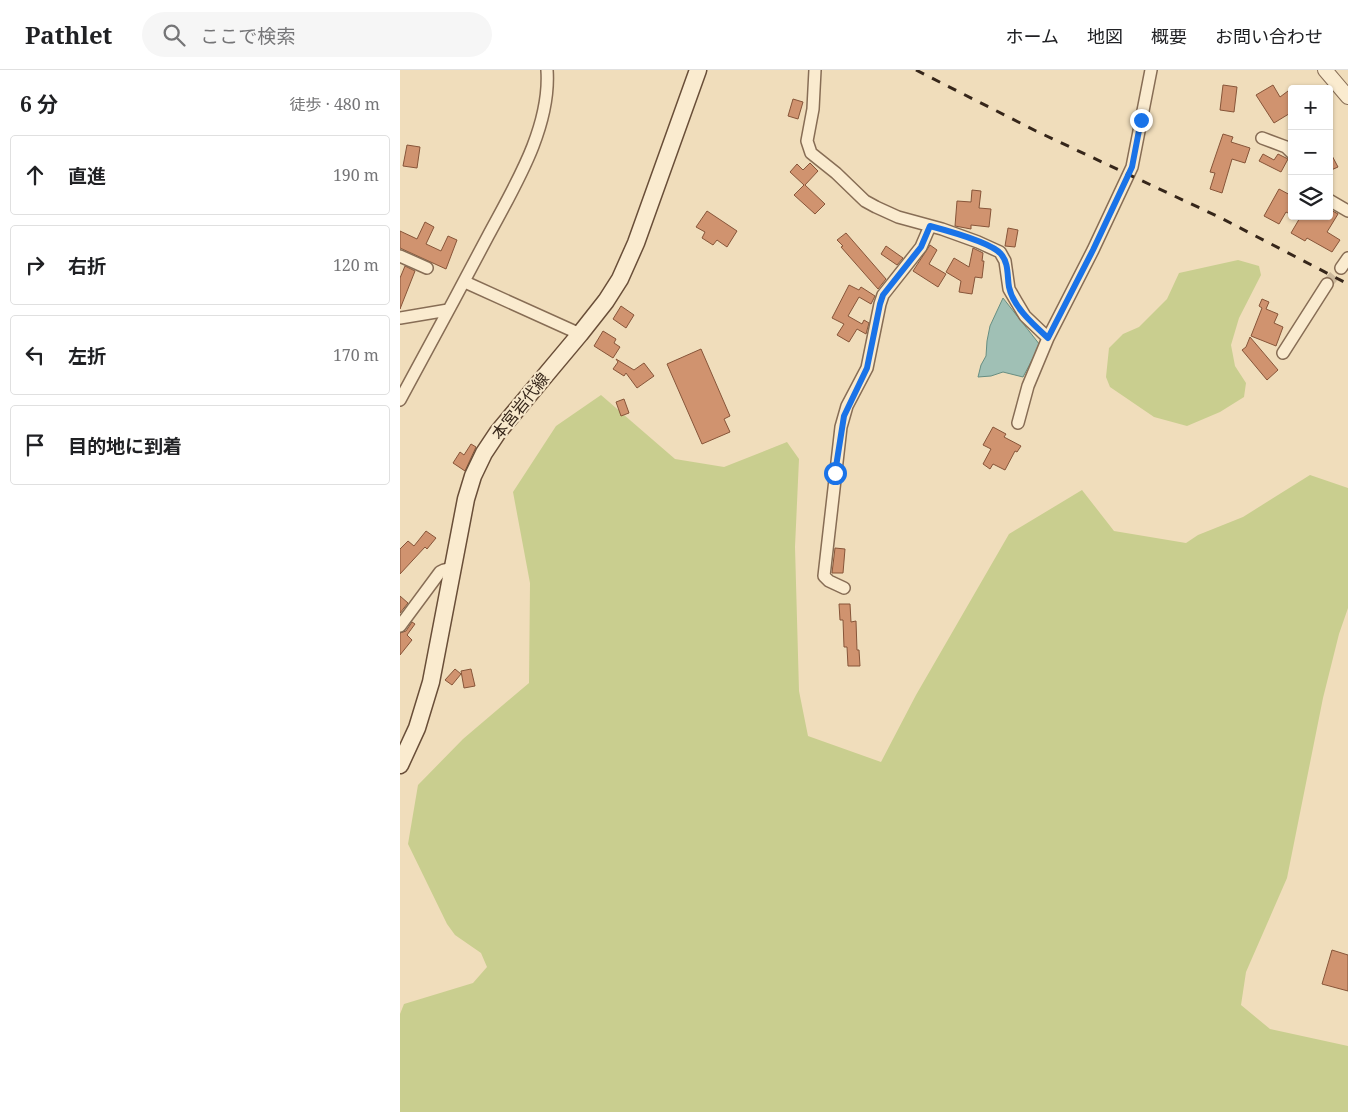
<!DOCTYPE html>
<html lang="ja">
<head>
<meta charset="utf-8">
<style>
  body { margin:0; font-family:"Noto Serif","Noto Sans JP",serif; background:#f6f6f6; color:#202124 }
  .controls { position:absolute; right:15px; top:15px; display:grid; overflow:hidden; border-radius:5px; box-shadow:0 1px 4px #0004 }
  .controls button { width:45px; height:45px; display:grid; place-items:center; padding:0; border:0; border-bottom:1px solid #e0e0e0; background:#fff; color:#202124; font:25px sans-serif }
  .stop { position:absolute; width:15px; height:15px; margin:-11px; border:4px solid #1a73e8; border-radius:50%; background:#fff }
  .stop.end { background:#1a73e8; border-color:#fff; box-shadow:0 1px 5px #0008 }
  .list { margin:0; padding:0; list-style:none }
  h2 { display:flex; justify-content:space-between; align-items:center; height:65px; margin:0; padding:0 20px; font-size:21px }
  h2 small { font-size:16px; font-weight:400; color:#757577 }
  .list li { display:grid; grid-template-columns:32px 1fr auto; gap:15px; align-items:center; box-sizing:border-box; height:80px; margin:0 10px 10px; padding:0 10px; border:1px solid #e0e0e0; border-radius:5px }
  .list b { display:block; font-size:19px; white-space:nowrap }
  .list em { font-size:16px; font-style:normal; color:#757577 }
  .icon { flex:none; width:28px; height:28px; fill:none; stroke:currentColor; stroke-width:2; stroke-linecap:round; stroke-linejoin:round }
  .map { position:relative; flex:none; width:948px; height:1042px; overflow:hidden }
  header { display:flex; align-items:center; gap:30px; box-sizing:border-box; height:70px; padding:0 25px; background:#fff; border-bottom:1px solid #e0e0e0 }
  header strong { font-size:24px }
  nav { display:flex; gap:28px; margin-inline-start:auto; font-size:18px }
  .search { width:350px; height:45px; background:#f6f6f6; display:flex; align-items:center; gap:12px; box-sizing:border-box; padding:0 18px; border-radius:28px; color:#757577; font-size:19px }
  main { display:flex }
  aside { flex:1; background:#fff }
  .map>svg:first-child { display:block }
  .green { fill:#c9ce8f }
  .water { fill:#a0c0b5; stroke:#678e82 }
  .building { fill:#d0936f; stroke:#875539 }
  .lines { fill:none; stroke-linecap:round; stroke-linejoin:round }
  .minor-tunnel { stroke:#cbb89b; stroke-width:11; stroke-dasharray:11 5.5; stroke-linecap:butt }
  .minor-casing { stroke:#876d55; stroke-width:14 }
  .tertiary-casing { stroke:#876d55; stroke-width:16 }
  .secondary-casing { stroke:#694e38; stroke-width:19 }
  .minor { stroke:#faebcf; stroke-width:11 }
  .tertiary { stroke:#faebcf; stroke-width:14 }
  .secondary { stroke:#faebcf; stroke-width:16 }
  .rail { stroke:#36261a; stroke-width:3; stroke-dasharray:9 9; stroke-linecap:butt }
  .route { stroke:#1a73e8; stroke-width:6 }
  .labels { text-anchor:middle; dominant-baseline:central; stroke-width:4; stroke-linejoin:round; paint-order:stroke }
  .street-label { font-size:16px; fill:#36261a; stroke:#f7e8cb }
</style>
</head>
<body>
<header>
<strong>Pathlet</strong>
<div class="search"><svg class="icon" aria-label="search" viewBox="0 0 24 24"><circle cx="10" cy="10" r="6"/><path d="M15 15l6 6"/></svg>ここで検索</div>
<nav><a>ホーム</a><a>地図</a><a>概要</a><a>お問い合わせ</a></nav>
</header>
<main>
<aside>
<h2>6 分<small>徒歩 · 480 m</small></h2>
<ul class="list">
<li><svg class="icon" aria-label="ahead" viewBox="0 0 24 24"><path d="M12 20V5M6 11l6-6 6 6"/></svg><div><b>直進</b></div><em>190 m</em></li>
<li><svg class="icon" aria-label="right" viewBox="0 0 24 24"><path d="M7 20v-9h11M14 6l5 5-5 5"/></svg><div><b>右折</b></div><em>120 m</em></li>
<li><svg class="icon" aria-label="left" viewBox="0 0 24 24"><path d="M17 20v-9H6M10 6l-5 5 5 5"/></svg><div><b>左折</b></div><em>170 m</em></li>
<li><svg class="icon" aria-label="arrive" viewBox="0 0 24 24"><path d="M6 21V4h12l-3 4 3 4H6"/></svg><div><b>目的地に到着</b></div></li>
</ul>
</aside>
<div class="map">
<svg width="948" height="1042" viewBox="0 0 948 1042">
  <rect width="100%" height="100%" fill="#f0ddbb"/>
  <path class="green" d="M838,190L859,196L861,205L839,248L831,275L835,296L846,313L844,327L820,342L787,356L754,347L710,317L706,307L709,278L723,264L739,257L767,229L779,203Z
    M201,325L275,389L324,397L387,372L399,389L395,477L399,621L408,666L481,692L516,625L609,464L682,420L714,461L786,473L798,465L843,447L910,405L948,418V538L939,564L923,628L887,808L846,902L841,935L870,959L948,976V1042H0V944L4,934L73,913L87,897L81,883L55,865L47,854L8,774L18,715L63,669L129,613L130,513L113,422L156,356Z"/>
  <path class="water" d="M603,228L640,275L623,307L603,302L591,306L578,307L581,295L586,286L587,271L590,256Z"/>
  <path class="building" d="M823,15L837,17L834,42L820,40Z
    M873,15L880,27L892,18V42L874,53L856,25Z
    M393,29L403,32L398,49L388,46Z
    M823,64L833,67L831,72L850,78L845,93L832,89L822,123L810,119L815,103L810,102Z
    M7,75L20,77L17,98L3,96Z
    M929,80L938,97L929,101Z
    M863,84L874,90L878,84L888,89L881,102L859,91Z
    M410,93L418,101L405,115L425,134L415,144L394,125L404,115L390,102L397,94L403,100Z
    M879,119L892,126V145L886,142L879,154L864,146Z
    M572,120L581,121L579,138L591,139L589,157L571,155V159L555,156L557,131L571,132Z
    M929,139L938,144L927,162L940,170L932,182L907,168L905,171L891,163L901,146H929Z
    M307,141L337,161L327,177L317,170L313,175L302,168L305,162L296,157Z
    M25,152L34,157L26,174L41,181L48,166L57,170L46,199L0,178V161L17,169Z
    M608,158L618,160L615,177L605,176Z
    M446,163L486,209L478,219L441,177L443,176L437,170Z
    M530,175L537,180L529,194L546,204L538,217L513,201Z
    M486,176L503,188L497,195L481,184Z
    M573,178L583,183L582,191H584L582,208L575,207L572,224L559,222L561,211L546,202L554,188L569,197Z
    M5,196L15,201L0,239V208Z
    M449,215L459,220L461,217L475,226L471,234L459,227L448,246L462,254L464,250L469,253L466,264L457,259L449,272L437,265L444,254L432,248Z
    M862,229L869,232L866,239L878,244L874,253L883,257L876,276L851,266L862,238L859,236Z
    M221,236L234,245L226,258L213,249Z
    M203,261L216,269L214,273L220,277L213,288L194,276Z
    M850,267L878,300L867,310L842,280L846,277Z
    M301,279L330,346L324,349L330,362L302,374L267,294Z
    M216,289L234,300L244,293L254,306L237,318L226,303L224,306L213,299L218,292Z
    M224,329L229,343L221,346L216,332Z
    M593,357L606,364L604,367L621,376L617,382L615,381L605,400L593,394L590,399L583,394L591,379L583,375Z
    M71,374L76,377L65,401L53,393L60,382L64,385Z
    M26,461L36,468L27,479L25,477L0,504V479L8,471L14,476Z
    M435,478L445,479L443,503H432Z
    M0,526L8,533L0,543Z
    M439,534H450L451,552L456,551L457,580H459L460,596H448L447,577H444L443,550H440Z
    M12,552L15,554L7,565L12,570L0,585V563L6,561Z
    M55,599L61,604L52,615L45,610Z
    M71,599L75,616L64,618L61,601Z
    M932,880L948,885V921L922,914Z"/>
  <g class="lines">
    <path class="minor-tunnel" d="M927,214L941,198"/>
    <g class="minor-casing">
      <path id="minor" d="M415,0L413,39L407,71L411,83L436,103L465,131L476,137L498,147L542,159L578,172L600,182L605,191L609,219L616,231L625,246L648,268L693,180L732,97L751,0
        M862,68L886,77L892,83
        M929,130L948,141
        M0,186L27,198
        M941,198L948,188
        M65,212L180,264
        M0,248L48,240
        M883,283L927,214
        M0,330C30,275 59,221 88,166C114,117 151,58 147,0
        M618,353L628,316L648,268
        M444,518L429,511L424,506L441,357L447,336L467,298L480,234L483,225L521,177L530,156
        M0,556L40,502L44,500L52,498"/>
    </g>
    <g class="tertiary-casing">
      <path id="tertiary" d="M925,0L948,27"/>
    </g>
    <g class="secondary-casing">
      <path id="secondary" d="M0,695L17,658L31,612L66,429L73,406L84,383L98,362L180,264L206,231L220,209L236,173L298,0"/>
    </g>
    <use href="#minor" class="minor"/>
    <use href="#tertiary" class="tertiary"/>
    <use href="#secondary" class="secondary"/>
    <path class="rail" d="M516,0L636,61L819,147L948,214"/>
  </g>
  <g class="lines">
    <path class="route" d="M435,403L444,346L467,298L480,234L483,225L521,177L530,156C545,160 592,173 601,184C609,193 607,206 609,217C613,237 634,255 648,268L693,180L732,97L741,50"/>
  </g>
  <g class="labels">
    <g class="street-label">
      <text transform="translate(120 336) rotate(-51)">本宮岩代線</text>
    </g>
  </g>
</svg>
<div class="controls">
<button>+</button>
<button>−</button>
<button><svg class="icon" aria-label="layers" viewBox="0 0 24 24"><path d="M12 4l9 5-9 5-9-5zM3 14l9 5 9-5"/></svg></button>
</div>
<div class="stop" style="left:435px;top:403px"></div>
<div class="stop end" style="left:741px;top:50px"></div>
</div>
</main>
</body>
</html>
